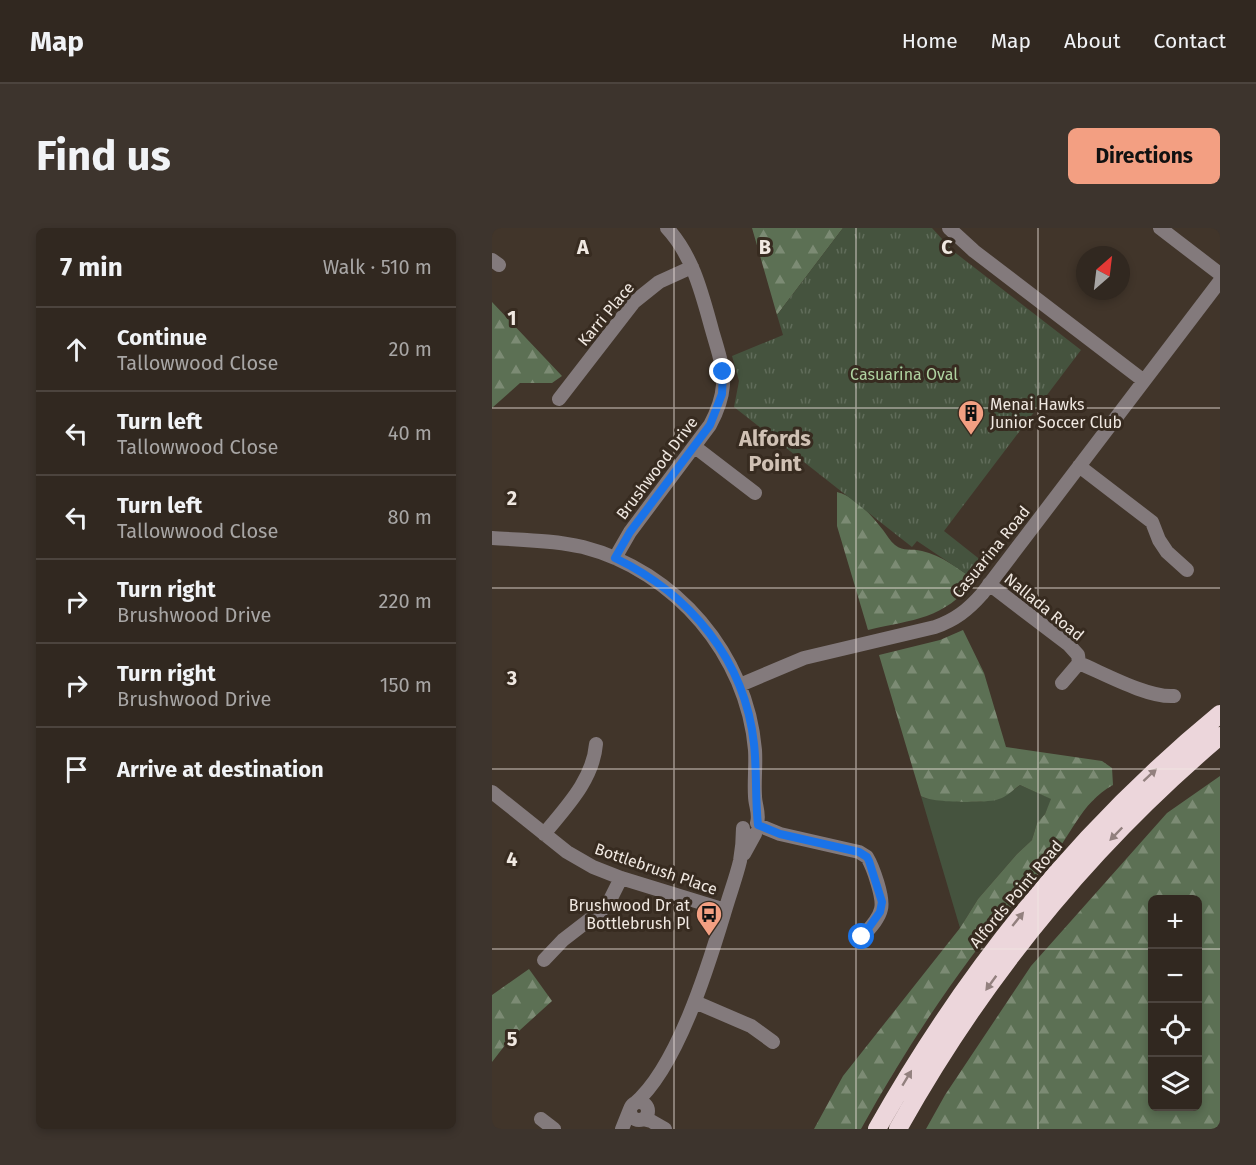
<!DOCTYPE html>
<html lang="en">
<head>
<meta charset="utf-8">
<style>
  body { margin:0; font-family:"Fira Sans",sans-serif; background:#3d342d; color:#f1f3f6 }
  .controls { position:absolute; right:18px; bottom:18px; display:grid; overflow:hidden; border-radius:9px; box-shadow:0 3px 9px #0003 }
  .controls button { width:54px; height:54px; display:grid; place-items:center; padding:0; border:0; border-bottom:2px solid #4c443e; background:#312820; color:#f1f3f6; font:30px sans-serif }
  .compass { position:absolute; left:584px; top:18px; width:54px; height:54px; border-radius:50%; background:#312820; box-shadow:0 3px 9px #0003; rotate:28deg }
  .stop { position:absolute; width:18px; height:18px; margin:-14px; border:4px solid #1a73e8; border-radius:50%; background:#fff }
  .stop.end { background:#1a73e8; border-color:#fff; box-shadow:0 2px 6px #0008 }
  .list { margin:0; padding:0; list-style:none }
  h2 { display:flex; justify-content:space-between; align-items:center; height:78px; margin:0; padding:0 24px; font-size:26px }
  h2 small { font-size:20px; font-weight:400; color:#a8a6a5 }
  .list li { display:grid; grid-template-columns:39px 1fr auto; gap:18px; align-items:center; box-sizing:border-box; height:84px; padding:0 24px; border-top:2px solid #4c443e }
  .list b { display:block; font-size:22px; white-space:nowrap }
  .list p { margin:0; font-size:20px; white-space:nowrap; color:#a8a6a5 }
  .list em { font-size:20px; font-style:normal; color:#a8a6a5 }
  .icon { flex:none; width:33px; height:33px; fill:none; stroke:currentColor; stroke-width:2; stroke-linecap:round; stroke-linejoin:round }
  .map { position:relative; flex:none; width:728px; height:901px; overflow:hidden; border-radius:9px }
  header { display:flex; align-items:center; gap:36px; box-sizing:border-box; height:84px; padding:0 30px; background:#312820; border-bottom:2px solid #4c443e }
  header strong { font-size:28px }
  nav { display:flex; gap:33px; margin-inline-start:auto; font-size:21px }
  .intro { display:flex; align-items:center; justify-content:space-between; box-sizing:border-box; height:144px; padding:0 36px }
  h1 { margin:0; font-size:42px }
  .button { padding:15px 27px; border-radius:9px; background:#f39f82; color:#111; font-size:21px; font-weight:700 }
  main { display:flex; gap:36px; padding:0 36px }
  aside { flex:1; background:#312820; border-radius:9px; box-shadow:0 3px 9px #0003 }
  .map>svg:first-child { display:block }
  .grass { fill:#45533e }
  .forest { fill:url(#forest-firs); fill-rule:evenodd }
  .park { fill:url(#park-tufts) }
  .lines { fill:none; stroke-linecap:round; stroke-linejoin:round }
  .minor { stroke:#837a7c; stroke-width:14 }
  .highway { stroke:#ecd6db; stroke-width:18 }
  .oneway { fill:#92807e }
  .route { stroke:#1a73e8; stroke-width:8 }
  .grid { fill:none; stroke:#f0e8e1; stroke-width:1.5; stroke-opacity:0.55 }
  .labels { text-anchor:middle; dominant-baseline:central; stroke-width:6; stroke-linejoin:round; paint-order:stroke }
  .street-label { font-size:16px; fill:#f0e8e1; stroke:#372b20 }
  .park-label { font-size:16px; fill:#afd3a0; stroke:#372b20 }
  .poi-label { font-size:16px; fill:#f0e8e1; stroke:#372b20; text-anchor:start }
  .district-label { font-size:22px; font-weight:bold; fill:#d0c1b4; stroke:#372b20 }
  .grid-label { font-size:20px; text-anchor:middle; font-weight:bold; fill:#f0e8e1; stroke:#372b20; stroke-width:6; stroke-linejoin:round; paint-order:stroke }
</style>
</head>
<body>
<header>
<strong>Map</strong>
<nav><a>Home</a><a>Map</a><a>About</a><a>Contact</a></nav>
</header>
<div class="intro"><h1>Find us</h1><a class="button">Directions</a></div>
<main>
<aside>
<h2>7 min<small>Walk · 510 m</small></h2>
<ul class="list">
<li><svg class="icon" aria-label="ahead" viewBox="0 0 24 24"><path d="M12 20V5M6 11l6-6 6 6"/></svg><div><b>Continue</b><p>Tallowwood Close</p></div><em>20 m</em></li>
<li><svg class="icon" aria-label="left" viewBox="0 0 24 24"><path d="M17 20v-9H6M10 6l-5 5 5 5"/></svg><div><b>Turn left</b><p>Tallowwood Close</p></div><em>40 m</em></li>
<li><svg class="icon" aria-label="left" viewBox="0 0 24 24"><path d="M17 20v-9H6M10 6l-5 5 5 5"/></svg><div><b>Turn left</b><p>Tallowwood Close</p></div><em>80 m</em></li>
<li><svg class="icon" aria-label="right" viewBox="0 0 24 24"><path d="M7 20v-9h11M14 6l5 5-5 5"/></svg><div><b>Turn right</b><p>Brushwood Drive</p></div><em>220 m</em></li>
<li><svg class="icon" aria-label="right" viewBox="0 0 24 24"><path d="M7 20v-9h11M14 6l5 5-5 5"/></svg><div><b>Turn right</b><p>Brushwood Drive</p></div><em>150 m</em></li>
<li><svg class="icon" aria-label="arrive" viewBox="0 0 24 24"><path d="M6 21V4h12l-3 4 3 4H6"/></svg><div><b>Arrive at destination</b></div></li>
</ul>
</aside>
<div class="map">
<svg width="728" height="901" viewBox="0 0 728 901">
  <defs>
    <pattern id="forest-firs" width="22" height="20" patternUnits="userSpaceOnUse" patternTransform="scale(1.5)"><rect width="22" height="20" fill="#5c7054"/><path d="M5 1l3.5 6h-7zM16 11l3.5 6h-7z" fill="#7c8b74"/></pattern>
    <pattern id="park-tufts" width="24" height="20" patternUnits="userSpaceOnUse" patternTransform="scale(1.5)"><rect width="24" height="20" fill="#45533e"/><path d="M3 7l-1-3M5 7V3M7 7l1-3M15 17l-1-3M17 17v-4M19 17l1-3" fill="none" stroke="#606c5a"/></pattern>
  </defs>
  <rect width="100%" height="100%" fill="#41352a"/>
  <path class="grass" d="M528,557L560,571L553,586L545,595L540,612L525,626L486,671L468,700L429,568L432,570C466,573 500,581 528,557Z"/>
  <path class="forest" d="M260,0H351L285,87Z
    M0,74L70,148L60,155H28L0,180Z
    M345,264C364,269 379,287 391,302C395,307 398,313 403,317C412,324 419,320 430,323C449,327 467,341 483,352C451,392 422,391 376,402L345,298Z
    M471,402L492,445L514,519L610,533L620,540L621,557C588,575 579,609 555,636C483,716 421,807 369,901H322L351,848L468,700L486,671L525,626L540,612L545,595L553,586L559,571L528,557C520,563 513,570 504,572C491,575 439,575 429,568L387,427L448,412Z
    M728,548V901H434L453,867L539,738L675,585ZM660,672H706V878H660Z
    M37,741L60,773L17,812L0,834V767Z"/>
  <path class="park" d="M351,0H440L461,23L589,122L452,303L495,337L483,352L425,313L420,319L242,179L247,153L240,128L291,107L285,87Z"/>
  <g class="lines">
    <path class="minor" d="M457,0L482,23L652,153
      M668,0L728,46
      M0,32L7,37
      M67,171L142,74L167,54L200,39
      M203,219L263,265
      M587,238L660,294L667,312L675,324L695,342
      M0,310C30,312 61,312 91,319C184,343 255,427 263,522C264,538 262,553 263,568C263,577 268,586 265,595
      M123,330L138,304L218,197C225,184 230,171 231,157C232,138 225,120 220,102C210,66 201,28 175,0
      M497,356L577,417L586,427L587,435
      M587,435C611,445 656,470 682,468
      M570,455L587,435
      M248,457L312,430L443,399C463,392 476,382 490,366L728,53
      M0,564L75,624L101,639L129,650L233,682
      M266,597L288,606L367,624L375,629C381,639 392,670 389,681C387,691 377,701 370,709
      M52,606C74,579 101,552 104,516
      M252,626L263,606
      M52,732L71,712L115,678L129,650
      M203,774L259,798L281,814
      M138 883a9 9 0 1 1 18 0a9 9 0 1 1-18 0Z
      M142,876C185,840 216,739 232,686C237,668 244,650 248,633C250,622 251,611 251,600
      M49,891L62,901
      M151,891L159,893L173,901
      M130,901L138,881"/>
    <path class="highway" d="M385,901C474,743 588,601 728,486
      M406,901C489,752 598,618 728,508"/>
  </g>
  <defs><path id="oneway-solid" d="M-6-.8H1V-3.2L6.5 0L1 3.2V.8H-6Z" transform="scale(1.5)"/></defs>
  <g class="oneway">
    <use href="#oneway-solid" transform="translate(658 547) rotate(-43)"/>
    <use href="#oneway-solid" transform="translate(624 606) rotate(134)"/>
    <use href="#oneway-solid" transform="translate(526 691) rotate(-51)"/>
    <use href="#oneway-solid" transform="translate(499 755) rotate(126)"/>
    <use href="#oneway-solid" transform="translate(415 850) rotate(-59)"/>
  </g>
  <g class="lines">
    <path class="route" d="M231,144L230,166L218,197L138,304L123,330C198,366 253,432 262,516C265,543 263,571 266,597L288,606L367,624L375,629L377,633L390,674L388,684L370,709"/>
  </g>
  <path class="grid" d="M182,0V901M364,0V901M546,0V901M0,180H728M0,360H728M0,541H728M0,721H660M706,721H728"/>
  <defs>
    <g id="building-pin" transform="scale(1.35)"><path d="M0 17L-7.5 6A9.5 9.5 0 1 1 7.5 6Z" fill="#f39f82" stroke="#372b20"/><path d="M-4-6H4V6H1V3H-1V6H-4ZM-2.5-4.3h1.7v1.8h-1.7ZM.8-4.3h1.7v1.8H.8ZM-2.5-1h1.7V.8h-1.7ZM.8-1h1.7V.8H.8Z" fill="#111"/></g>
    <g id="bus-pin" transform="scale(1.35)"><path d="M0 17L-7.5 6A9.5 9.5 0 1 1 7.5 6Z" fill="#f39f82" stroke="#372b20"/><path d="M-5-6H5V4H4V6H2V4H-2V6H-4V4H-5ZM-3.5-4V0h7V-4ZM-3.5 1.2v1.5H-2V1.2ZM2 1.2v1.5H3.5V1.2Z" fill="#111"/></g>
  </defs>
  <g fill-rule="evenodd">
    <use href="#building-pin" x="479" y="185"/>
    <use href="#bus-pin" x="217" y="686"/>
  </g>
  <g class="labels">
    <g class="street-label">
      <text transform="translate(114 86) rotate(-50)">Karri Place</text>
      <text transform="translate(165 240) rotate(-53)">Brushwood Drive</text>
      <text transform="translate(499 324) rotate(-51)">Casuarina Road</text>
      <text transform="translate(552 379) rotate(39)">Nallada Road</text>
      <text transform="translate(164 641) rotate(19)">Bottlebrush Place</text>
      <text transform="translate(524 666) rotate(-50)">Alfords Point Road</text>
    </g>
    <g class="park-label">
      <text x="412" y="146">Casuarina Oval</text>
    </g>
    <g class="poi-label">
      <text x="498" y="176">Menai Hawks<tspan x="498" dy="18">Junior Soccer Club</tspan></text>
      <text x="198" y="677" text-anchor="end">Brushwood Dr at<tspan x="198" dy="18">Bottlebrush Pl</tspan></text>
    </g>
    <g class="district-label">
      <text x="283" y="210">Alfords<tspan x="283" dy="25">Point</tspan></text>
    </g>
  </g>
  <g class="grid-label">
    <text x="91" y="26">A</text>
    <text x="273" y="26">B</text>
    <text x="455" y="26">C</text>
    <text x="20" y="97">1</text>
    <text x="20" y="277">2</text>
    <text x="20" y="457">3</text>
    <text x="20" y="638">4</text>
    <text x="20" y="818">5</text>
  </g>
</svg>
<div class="controls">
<button>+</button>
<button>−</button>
<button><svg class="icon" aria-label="locate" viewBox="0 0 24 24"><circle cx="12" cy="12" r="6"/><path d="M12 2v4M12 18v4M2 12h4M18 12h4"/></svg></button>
<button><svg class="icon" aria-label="layers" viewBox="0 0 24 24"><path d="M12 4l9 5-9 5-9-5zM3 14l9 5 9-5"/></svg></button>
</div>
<svg class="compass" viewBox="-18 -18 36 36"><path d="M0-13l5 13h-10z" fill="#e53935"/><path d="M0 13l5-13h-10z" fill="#a8a6a5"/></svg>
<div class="stop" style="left:370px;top:709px"></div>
<div class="stop end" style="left:231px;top:144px"></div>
</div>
</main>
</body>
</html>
